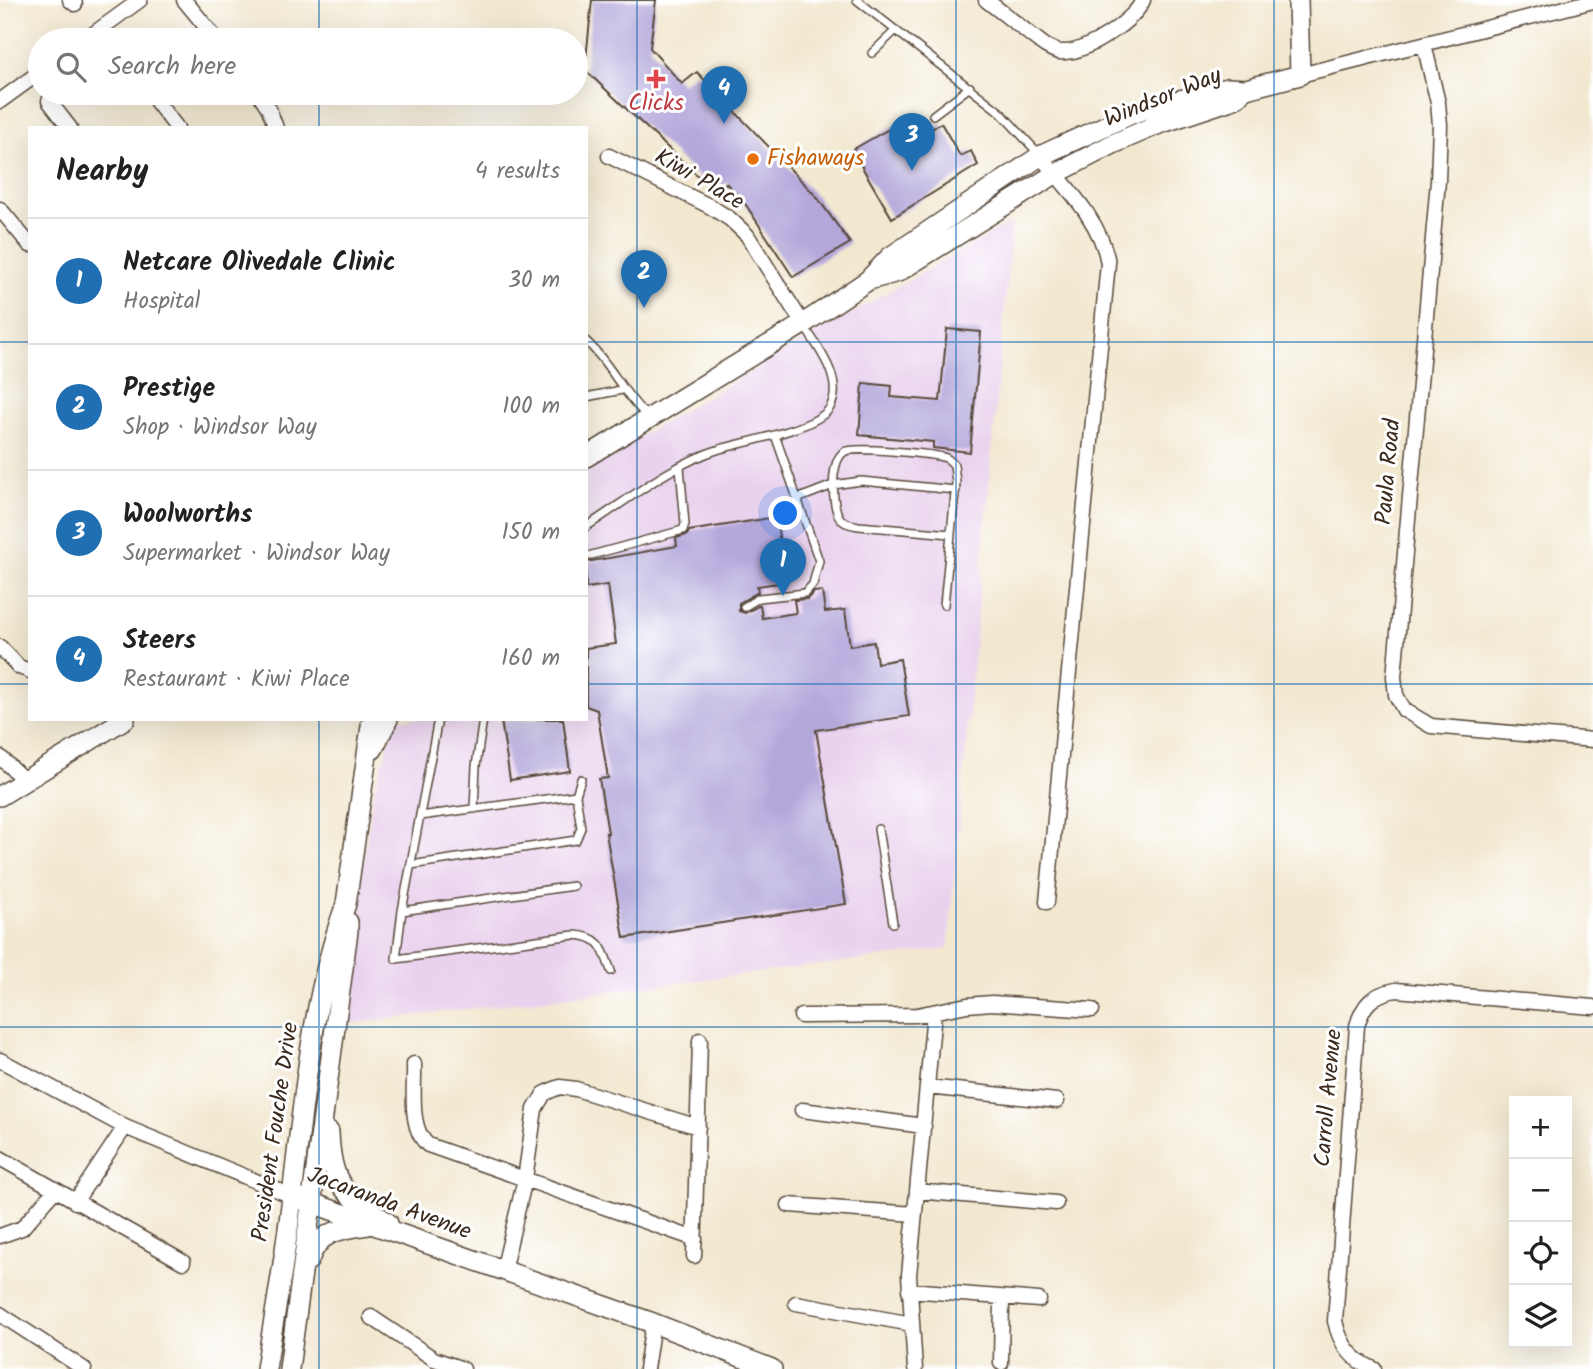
<!DOCTYPE html>
<html lang="en">
<head>
<meta charset="utf-8">
<style>
  body { margin:0; font-family:Kalam,sans-serif; background:#f2f2f2; color:#222 }
  .controls { position:absolute; right:21px; bottom:21px; display:grid; overflow:hidden; border-radius:0px; box-shadow:0 7px 28px #0002 }
  .controls button { width:63px; height:63px; display:grid; place-items:center; padding:0; border:0; border-bottom:2px solid #e0e0e0; background:#fff; color:#222; font:35px sans-serif }
  .you { position:absolute; left:786px; top:514px; width:24px; height:24px; margin:-18px; border:5px solid #fff; border-radius:50%; background:#1a73e8; box-shadow:0 0 0 10px #1a73e833 }
  .badge { display:grid; place-items:center; width:46px; height:46px; border-radius:50%; background:#1f6fb2; color:#fff; font-size:23px; font-weight:700 }
  .pin { position:absolute; translate:-50% -58px; filter:drop-shadow(0 2px 4px #0008) }
  .pin::after { content:''; position:absolute; top:37px; width:24px; height:21px; background:inherit; clip-path:polygon(0 0,100% 0,50% 100%) }
  .list { margin:0; padding:0; list-style:none }
  h2 { display:flex; justify-content:space-between; align-items:center; height:91px; margin:0; padding:0 28px; font-size:30px }
  h2 small { font-size:23px; font-weight:400; color:#767676 }
  .list li { display:grid; grid-template-columns:46px 1fr auto; gap:21px; align-items:center; box-sizing:border-box; height:126px; padding:0 28px; border-top:2px solid #e0e0e0 }
  .list b { display:block; font-size:26px; white-space:nowrap }
  .list p { margin:0; font-size:23px; white-space:nowrap; color:#767676 }
  .list em { font-size:23px; font-style:normal; color:#767676 }
  .icon { flex:none; width:38px; height:38px; fill:none; stroke:currentColor; stroke-width:2; stroke-linecap:round; stroke-linejoin:round }
  .map { position:relative; flex:none; width:1593px; height:1369px; overflow:hidden }
  .search { position:absolute; background:#fff; box-shadow:0 7px 28px #0002; left:28px; top:28px; width:560px; height:77px; display:flex; align-items:center; gap:18px; box-sizing:border-box; padding:0 24px; border-radius:38px; color:#767676; font-size:26px }
  .panel { position:absolute; background:#fff; box-shadow:0 7px 28px #0002; left:28px; top:126px; width:560px; height:595px; border-radius:0px }
  .map>svg:first-child { display:block }
  .built { fill:#e9d2ed }
  .building { fill:#b4a8db }
  .lines { fill:none; stroke-linecap:round; stroke-linejoin:round }
  .lane-casing { stroke:#564639; stroke-width:10 }
  .street-casing { stroke:#564639; stroke-width:17 }
  .secondary-casing { stroke:#564639; stroke-width:22 }
  .lane { stroke:#fff; stroke-width:7 }
  .street { stroke:#fff; stroke-width:14 }
  .secondary { stroke:#fff; stroke-width:19 }
  .grid { fill:none; stroke:#1f6fb2; stroke-width:2; stroke-opacity:0.55 }
  .health-dot { fill:#e0444e; stroke:#fff; stroke-width:2.5 }
  .food-dot { fill:#e8710a; stroke:#fff; stroke-width:2.5 }
  .labels { text-anchor:middle; dominant-baseline:central; stroke-width:6; stroke-linejoin:round; paint-order:stroke }
  .street-label { font-size:23px; fill:#3b2a1e; stroke:#fff }
  .health-label { font-size:23px; fill:#be3a42; stroke:#fff }
  .food-label { font-size:23px; fill:#c56008; stroke:#fff; text-anchor:start }
</style>
</head>
<body>
<div class="map">
<svg width="1593" height="1369" viewBox="0 0 1593 1369">
  <rect width="100%" height="100%" fill="#fff"/>
  <filter id="ink" filterUnits="userSpaceOnUse"><feTurbulence type="fractalNoise" baseFrequency=".0143" numOctaves="2"/><feDisplacementMap in="SourceGraphic" scale="14" xChannelSelector="R" yChannelSelector="G"/><feConvolveMatrix kernelMatrix="1 2 1 2 8 2 1 2 1" color-interpolation-filters="sRGB"/></filter>
  <filter id="wash" filterUnits="userSpaceOnUse"><feTurbulence type="fractalNoise" baseFrequency=".00686" numOctaves="4" result="noise"/><feDisplacementMap in="SourceGraphic" scale="28" xChannelSelector="R" yChannelSelector="G"/><feGaussianBlur stdDeviation="1.57" result="paint"/><feColorMatrix in="noise" values="0 0 0 0 0 0 0 0 0 0 0 0 0 0 0 0 0 1.4 0 .05"/><feComposite in="paint" operator="in"/></filter>
  <g filter="url(#wash)">
    <rect width="100%" height="100%" fill="#f2e8d0"/>
    <path class="built" d="M1012,222L948,949L347,1024L361,879L373,795L396,719H586V473L629,443L659,425L800,342Z"/>
    <g id="blocks">
      <path class="building" d="M592,0H656L650,48L682,84L697,72L816,196L850,243L793,277L746,205L726,183L715,192L585,70Z
        M906,119L918,138L941,123L960,156L971,151L978,165L892,218L852,150Z
        M947,329L981,332L970,452L933,448V442L859,435L863,383L892,386L891,397L940,401Z
        M776,517L786,582L757,586L758,592L739,603V611L745,613L760,605L762,618L796,613L794,600L807,599L814,592L822,591L825,612L845,610L850,646L874,642L877,663L900,659L909,716L816,730L846,904L624,938L606,833H608L599,779L608,778L597,710L586,706V648L616,644L608,585L586,588V562L677,546L676,538L687,535L689,531Z
        M509,719H563L570,771L510,780L501,720Z"/>
    </g>
  </g>
  <g filter="url(#ink)">
    <use href="#blocks" fill-opacity="0" stroke="#564639" stroke-width="2"/>
    <g class="lines">
      <g class="lane-casing">
        <path id="lane" d="M857,0L1000,112L1040,155
          M872,53L896,30
          M933,115L970,87
          M586,341C610,363 622,393 647,416
          M586,397L622,390
          M797,499L833,485L861,481L956,490
          M586,527C628,500 671,464 720,449C744,442 815,429 829,409C846,383 818,347 804,326
          M588,556L683,530L685,524L680,467
          M944,605L956,483L954,465C951,462 950,460 946,458C935,454 852,446 844,452C830,461 831,506 840,518C844,524 853,525 859,526L951,534
          M744,607L759,598L805,593L813,584L819,561L775,435
          M438,719L402,911L396,959L574,935C601,936 603,949 611,971
          M474,809L476,766L483,719
          M420,816L576,795
          M878,829L893,923
          M411,865L576,840L581,828L576,795L581,779
          M402,911L573,886"/>
      </g>
      <g class="street-casing">
        <path id="street" d="M70,0L75,4
          M184,0L217,40
          M986,0L1044,45C1051,49 1057,53 1065,52C1087,52 1135,20 1143,0
          M85,40L140,0
          M1424,44L1438,103L1440,125L1438,181L1394,677L1396,695L1404,710L1431,726L1593,740
          M1300,75L1593,1
          M150,93L177,128
          M259,93L269,109L276,128
          M0,101L40,72
          M49,101L70,128
          M609,156L711,207L730,219L747,235L803,324
          M1040,156C1067,188 1101,221 1108,263L1047,902
          M0,209L30,245
          M0,647L19,667L30,671
          M0,757L25,781
          M801,1016L917,1015L967,1005L992,1003L1092,1010
          M0,1060L125,1127L292,1196
          M414,1064C415,1088 408,1128 428,1145L695,1239
          M928,1087L1057,1101
          M802,1110L924,1126
          M0,1158L183,1262
          M917,1191L1056,1203
          M75,1202L125,1127
          M789,1205L915,1214
          M0,1236L22,1228L55,1190
          M694,1256L700,1040
          M503,1271L525,1179L535,1109L544,1094L552,1090L560,1087L576,1089L698,1127
          M909,1290L1039,1300
          M796,1303L912,1324
          M0,1314L84,1369
          M371,1317L434,1359L463,1369
          M1001,1363L1002,1298
          M646,1369L653,1323
          M915,1369L909,1275L934,1013
          M1374,1369C1351,1360 1340,1344 1335,1321L1357,1026C1363,1004 1373,994 1396,990L1593,1007"/>
      </g>
      <g class="secondary-casing">
        <path id="secondary" d="M869,280L898,272L1055,174L1113,144L1159,124L1234,99L1240,94
          M586,457L803,324L867,281L890,257L1040,156L1131,114L1152,107L1228,88L1246,89L1300,75L1298,0
          M373,749L388,719
          M0,796L125,719
          M329,1132C331,1188 345,1193 388,1223
          M292,1196L653,1323L772,1369
          M309,1260C318,1231 341,1229 368,1225
          M266,1369C275,1311 286,1254 292,1196C304,1097 312,997 346,904L372,719
          M289,1369L348,931V922"/>
      </g>
      <use href="#lane" class="lane"/>
      <use href="#street" class="street"/>
      <use href="#secondary" class="secondary"/>
    </g>
  </g>
  <path class="grid" d="M319,0V40M637,0V1369M956,0V1369M1274,0V1369M319,93V128M0,342H30M586,342H1593M0,684H30M586,684H1593M319,719V1369M0,1027H1593"/>
  <path class="health-dot" d="M652.5 68.5h7v7h7v7h-7v7h-7v-7h-7v-7h7z"/>
  <circle class="food-dot" cx="753" cy="159" r="7"/>
  <g class="labels">
    <g class="street-label">
      <text transform="translate(1163 98) rotate(-22)">Windsor Way</text>
      <text transform="translate(699 180) rotate(30)">Kiwi Place</text>
      <text transform="translate(1389 472) rotate(-85)">Paula Road</text>
      <text transform="translate(1329 1098) rotate(-85)">Carroll Avenue</text>
      <text transform="translate(276 1132) rotate(-82)">President Fouche Drive</text>
      <text transform="translate(389 1204) rotate(20)">Jacaranda Avenue</text>
    </g>
    <g class="health-label">
      <text x="656" y="104">Clicks</text>
    </g>
    <g class="food-label">
      <text x="767" y="159">Fishaways</text>
    </g>
  </g>
</svg>
<div class="controls">
<button>+</button>
<button>−</button>
<button><svg class="icon" aria-label="locate" viewBox="0 0 24 24"><circle cx="12" cy="12" r="6"/><path d="M12 2v4M12 18v4M2 12h4M18 12h4"/></svg></button>
<button><svg class="icon" aria-label="layers" viewBox="0 0 24 24"><path d="M12 4l9 5-9 5-9-5zM3 14l9 5 9-5"/></svg></button>
</div>
<div class="you"></div>
<div class="pin badge" style="left:783px;top:596px">1</div>
<div class="pin badge" style="left:644px;top:308px">2</div>
<div class="pin badge" style="left:912px;top:171px">3</div>
<div class="pin badge" style="left:724px;top:124px">4</div>
<div class="search"><svg class="icon" aria-label="search" viewBox="0 0 24 24"><circle cx="10" cy="10" r="6"/><path d="M15 15l6 6"/></svg>Search here</div>
<section class="panel">
<h2>Nearby<small>4 results</small></h2>
<ul class="list">
<li><span class="badge">1</span><div><b>Netcare Olivedale Clinic</b><p>Hospital</p></div><em>30 m</em></li>
<li><span class="badge">2</span><div><b>Prestige</b><p>Shop · Windsor Way</p></div><em>100 m</em></li>
<li><span class="badge">3</span><div><b>Woolworths</b><p>Supermarket · Windsor Way</p></div><em>150 m</em></li>
<li><span class="badge">4</span><div><b>Steers</b><p>Restaurant · Kiwi Place</p></div><em>160 m</em></li>
</ul>
</section>
</div>
</body>
</html>
